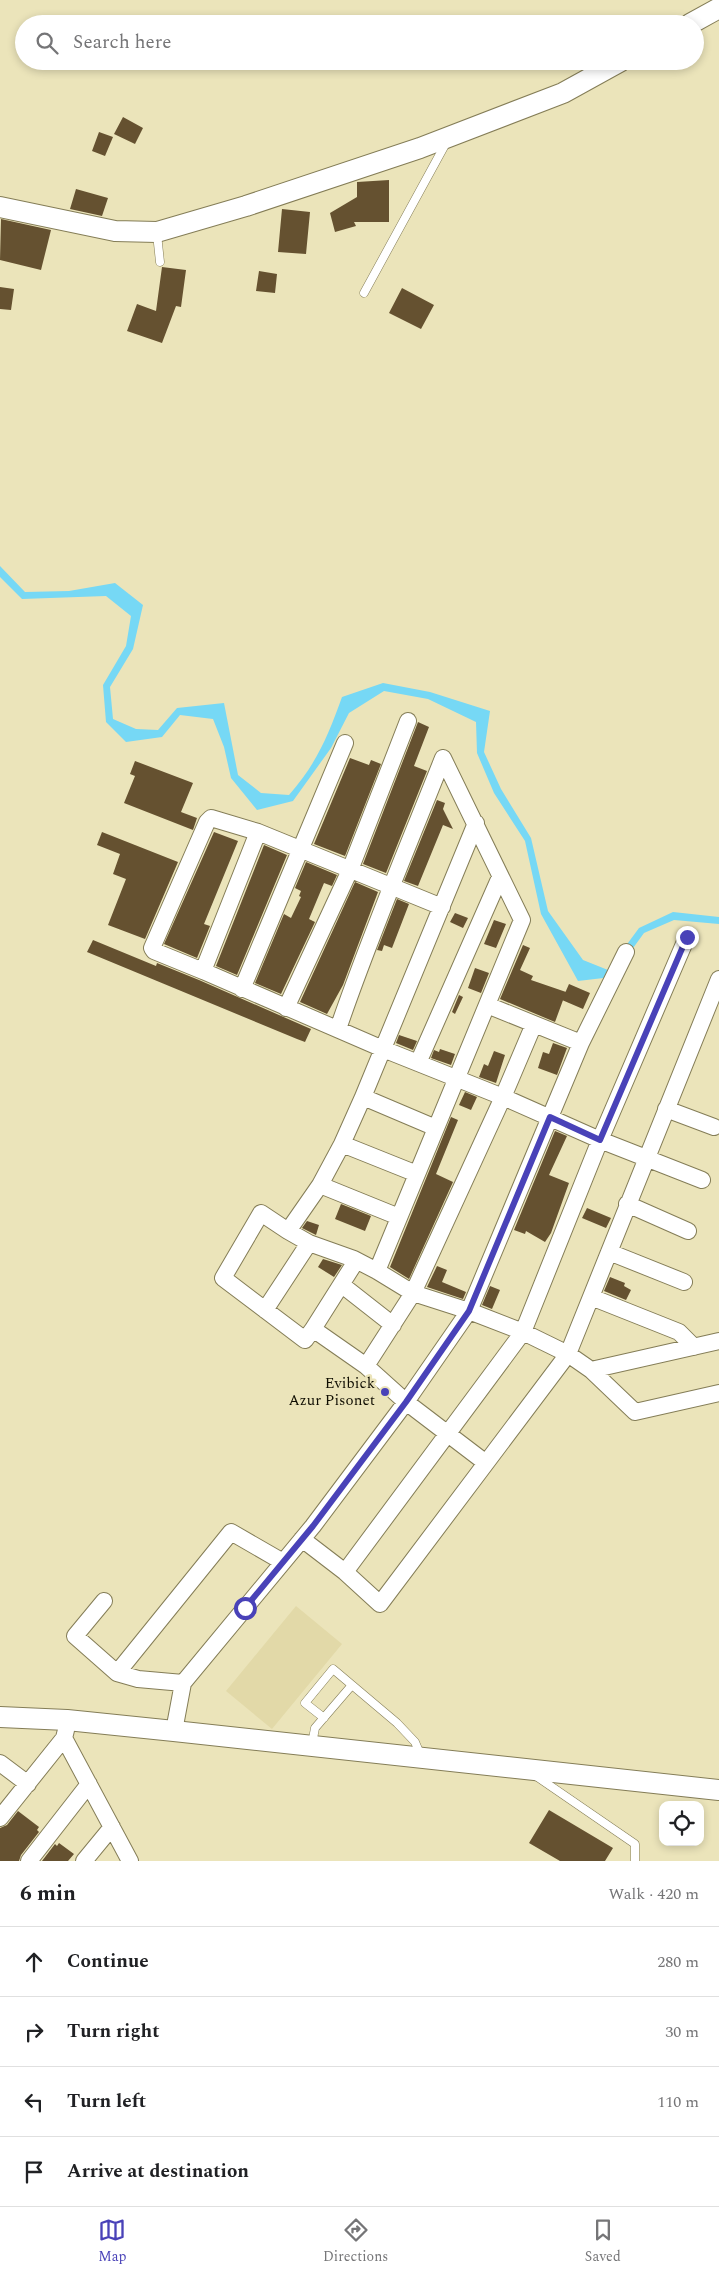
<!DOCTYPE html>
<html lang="en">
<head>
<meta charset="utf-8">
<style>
  body { margin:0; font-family:Spectral,serif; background:#f2f2f2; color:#202124 }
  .controls { position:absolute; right:15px; bottom:15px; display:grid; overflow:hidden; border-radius:10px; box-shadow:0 2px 8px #0003 }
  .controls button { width:45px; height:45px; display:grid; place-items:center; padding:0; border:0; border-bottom:1px solid #e0e0e0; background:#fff; color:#202124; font:25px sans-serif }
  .stop { position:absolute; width:15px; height:15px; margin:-11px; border:4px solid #4942b8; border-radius:50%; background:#fff }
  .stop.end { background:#4942b8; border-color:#fff; box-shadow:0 1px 5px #0008 }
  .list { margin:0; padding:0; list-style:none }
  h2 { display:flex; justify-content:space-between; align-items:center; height:65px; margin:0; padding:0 20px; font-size:21px }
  h2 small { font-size:16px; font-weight:400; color:#757577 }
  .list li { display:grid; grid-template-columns:32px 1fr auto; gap:15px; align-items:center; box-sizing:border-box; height:70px; padding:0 20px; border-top:1px solid #e0e0e0 }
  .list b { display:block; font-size:19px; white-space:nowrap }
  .list em { font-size:16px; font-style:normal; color:#757577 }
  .icon { flex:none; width:28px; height:28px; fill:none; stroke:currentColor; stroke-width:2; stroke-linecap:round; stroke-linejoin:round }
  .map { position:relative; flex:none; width:719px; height:1861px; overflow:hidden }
  .search { position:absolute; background:#fff; box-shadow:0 2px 8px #0003; left:15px; right:15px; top:15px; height:55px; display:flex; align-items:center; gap:12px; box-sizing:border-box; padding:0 18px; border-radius:28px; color:#757577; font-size:19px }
  .sheet { height:345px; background:#fff }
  nav { display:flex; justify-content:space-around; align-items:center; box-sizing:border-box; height:70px; border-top:1px solid #e0e0e0; background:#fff; font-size:14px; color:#757577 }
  nav a { display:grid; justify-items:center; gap:2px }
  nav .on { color:#4942b8 }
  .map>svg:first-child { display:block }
  .built { fill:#e2d9a8 }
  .water { fill:#76d8f5 }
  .building { fill:#655130 }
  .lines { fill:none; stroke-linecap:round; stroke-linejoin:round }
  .service-casing { stroke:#847d57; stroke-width:9 }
  .minor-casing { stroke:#847d57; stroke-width:18 }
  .tertiary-casing { stroke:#847d57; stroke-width:22 }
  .service { stroke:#fff; stroke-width:8 }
  .minor { stroke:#fff; stroke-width:16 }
  .tertiary { stroke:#fff; stroke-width:20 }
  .route { stroke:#4942b8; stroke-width:6 }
  .poi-dot { fill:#4942b8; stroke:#ebe4ba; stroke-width:2 }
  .labels { text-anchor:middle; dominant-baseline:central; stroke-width:5; stroke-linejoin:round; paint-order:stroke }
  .poi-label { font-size:15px; fill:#100e02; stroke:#ebe4ba; text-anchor:end }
</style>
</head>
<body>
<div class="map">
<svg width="719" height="1861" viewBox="0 0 719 1861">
  <rect width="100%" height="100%" fill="#ebe4ba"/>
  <path class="built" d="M296,1606L342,1644L272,1729L226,1691Z"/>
  <path class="water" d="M0,566L25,592L69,591L115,583L143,605L133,649L110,687L113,719L136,729L158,730L177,708L224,703L238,775L261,793L289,795C317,763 328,736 342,697L383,683L430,692L490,711L484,752L501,789L531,838L548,911L583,960L608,970L639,928L673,912L719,917V924L674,920L644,933L612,977L578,981L541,914L525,841L494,793L477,753L476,722L428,699L384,691L349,713L331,748L293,801L257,810L231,778L224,747L213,719L180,715L162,737L126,742L106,722L103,685L126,646L131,616L106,596L22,599L0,577Z"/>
  <path class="building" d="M123,117L143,128L135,144L114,134Z
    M99,132L113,137L105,156L92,151Z
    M389,180V222H354L356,226L335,232L330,213L357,197V182Z
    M76,189L108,198L102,216L70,209Z
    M282,209L310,212L306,254L278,252Z
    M1,219L51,230L41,270L0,260Z
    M162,267L186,270L181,307L176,306L162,343L127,331L137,304L156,311Z
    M259,271L277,274L275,293L256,291Z
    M0,287L14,289L11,310L0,309Z
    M402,288L434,305L421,329L389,313Z
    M418,722L429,727L414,766L427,771L386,873L363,864Z
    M350,758L369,765L371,760L381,764L345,856L314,844Z
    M135,761L193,783L181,812L197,818L193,830L124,803L135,776L130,774Z
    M437,800L445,803L443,809L453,829L443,825L418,886L404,881Z
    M102,832L178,862L145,939L108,925L126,879L113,874L120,854L97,845Z
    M214,832L238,841L204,924L210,926L197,958L164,944Z
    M264,845L287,855L237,975L216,966Z
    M306,862L337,875L332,886L324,883L309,919L315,922L281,994L255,983L284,914L291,918L301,897L299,896L301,891L295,888Z
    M355,882L378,892L343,985L327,1014L300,1002Z
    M397,899L409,904L392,948L384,945L382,951L377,950Z
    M455,913L468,918L463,928L450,922Z
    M494,920L506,924L496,948L484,944Z
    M93,940L156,966L157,963L199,980L311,1029L305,1042L297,1039L87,952Z
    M523,945L530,948L520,970L533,976L531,980L566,992L555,1022L500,999Z
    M475,968L489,973L481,993L468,988Z
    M569,984L590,993L583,1009L562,1000Z
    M459,995L463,997L455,1014L452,1012Z
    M399,1035L417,1041L413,1050L396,1043Z
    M553,1043L567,1048L557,1075L538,1068L543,1052L549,1054Z
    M440,1049L455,1054L451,1065L431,1058L434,1050L439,1052Z
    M494,1051L505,1055L496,1083L479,1077L484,1064L488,1066Z
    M465,1092L477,1097L471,1110L459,1105Z
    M451,1117L458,1120L436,1174L453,1182L409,1279L390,1267Z
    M555,1131L567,1136L549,1175L569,1183L551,1233L545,1242L526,1231L525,1234L514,1230Z
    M341,1204L371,1216L365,1231L335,1219Z
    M587,1208L611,1218L606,1228L582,1218Z
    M307,1221L319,1225L316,1235L302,1228Z
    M323,1259L342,1265L334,1277L318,1267Z
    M437,1266L447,1270L442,1282L466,1292L463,1299L427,1287Z
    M610,1277L625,1283L624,1286L631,1290L626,1300L604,1291Z
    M490,1286L500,1290L492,1309L482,1305Z
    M549,1810L613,1848L605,1861H560L529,1843Z
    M18,1811L39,1827L37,1830L39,1832L21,1855L19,1861H0V1828L7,1825Z
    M59,1843L74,1854L68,1861H42L55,1844L57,1846Z"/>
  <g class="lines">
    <g class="service-casing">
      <path id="service" d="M157,234L160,262
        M364,293L446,143
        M324,1718L305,1703L333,1669L397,1723L415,1742L421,1756
        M312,1744L315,1728L352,1685
        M536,1776L635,1844V1861"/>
    </g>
    <g class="minor-casing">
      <path id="minor" d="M476,823L363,1097L342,1144L320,1185L288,1231L309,1243L354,1259L377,1271L413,1293L469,1311L523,1332L568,1354L591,1370L635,1412L719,1393
        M258,832L203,971L383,1049L503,1097L600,1140L702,1180
        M687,937L600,1140L523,1332L345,1572L380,1604L568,1354L719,979
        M203,971L154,951L152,948L207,822L211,818L258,832L442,907
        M242,989L345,743
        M487,1005L581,1043
        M286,1008L350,870L408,721
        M338,1029C369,938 407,849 443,758
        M418,1063L500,877
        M363,1097L436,1128
        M666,1109L714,1127
        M342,1144L417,1174
        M320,1185L399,1217
        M627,1204L688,1231
        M288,1231L261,1213L223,1278L305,1340L313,1329
        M609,1252L684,1282
        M356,1261L313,1329L366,1366L406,1402L486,1463
        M377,1271L522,920L443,758
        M342,1285L393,1325
        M591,1297L679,1332L694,1347
        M265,1310L309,1243
        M366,1366L413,1293L503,1097L534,1024
        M591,1370L719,1341
        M302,1539L345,1572
        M104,1601L75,1636L117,1673L138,1679L183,1683
        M117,1673L231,1532L283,1562
        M174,1731L183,1683L313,1526L406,1402L469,1311L581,1043L626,952
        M64,1738L130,1861
        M0,1763L28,1784
        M0,1818L64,1738L66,1730
        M29,1861L89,1784
        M84,1861L112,1827"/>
    </g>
    <g class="tertiary-casing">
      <path id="tertiary" d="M690,24L719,8
        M0,207L115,231L157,232L246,206L420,148L563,93L621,61
        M0,1717L67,1720L174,1731L719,1790"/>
    </g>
    <use href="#service" class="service"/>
    <use href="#minor" class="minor"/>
    <use href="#tertiary" class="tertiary"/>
  </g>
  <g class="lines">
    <path class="route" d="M245,1608L313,1526L406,1402L469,1311L550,1117L600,1140L687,937"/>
  </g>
  <circle class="poi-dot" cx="385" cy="1392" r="5"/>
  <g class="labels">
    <g class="poi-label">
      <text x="375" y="1383">Evibick<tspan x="375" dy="17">Azur Pisonet</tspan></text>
    </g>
  </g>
</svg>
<div class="controls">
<button><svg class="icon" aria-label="locate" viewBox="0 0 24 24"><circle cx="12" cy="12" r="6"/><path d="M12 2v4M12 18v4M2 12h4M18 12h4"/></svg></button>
</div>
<div class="stop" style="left:245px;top:1608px"></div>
<div class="stop end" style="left:687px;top:937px"></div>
<div class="search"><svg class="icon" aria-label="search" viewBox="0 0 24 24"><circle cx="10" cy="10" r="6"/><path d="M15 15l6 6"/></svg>Search here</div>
</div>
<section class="sheet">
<h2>6 min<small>Walk · 420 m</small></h2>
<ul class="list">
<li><svg class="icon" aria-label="ahead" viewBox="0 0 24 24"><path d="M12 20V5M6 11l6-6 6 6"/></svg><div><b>Continue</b></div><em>280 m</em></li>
<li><svg class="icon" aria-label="right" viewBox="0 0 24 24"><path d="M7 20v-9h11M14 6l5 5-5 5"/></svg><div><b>Turn right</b></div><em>30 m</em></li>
<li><svg class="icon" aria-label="left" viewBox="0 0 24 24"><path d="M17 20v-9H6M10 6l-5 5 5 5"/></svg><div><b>Turn left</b></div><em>110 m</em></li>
<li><svg class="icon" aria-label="arrive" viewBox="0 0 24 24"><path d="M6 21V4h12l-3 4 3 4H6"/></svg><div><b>Arrive at destination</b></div></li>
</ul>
</section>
<nav>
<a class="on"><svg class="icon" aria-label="map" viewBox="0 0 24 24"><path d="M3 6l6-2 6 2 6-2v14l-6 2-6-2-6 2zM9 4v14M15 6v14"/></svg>Map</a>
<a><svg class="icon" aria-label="directions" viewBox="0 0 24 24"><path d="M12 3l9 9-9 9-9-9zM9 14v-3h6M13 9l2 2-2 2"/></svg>Directions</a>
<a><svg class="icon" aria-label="saved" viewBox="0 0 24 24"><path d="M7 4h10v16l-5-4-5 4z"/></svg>Saved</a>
</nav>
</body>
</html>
